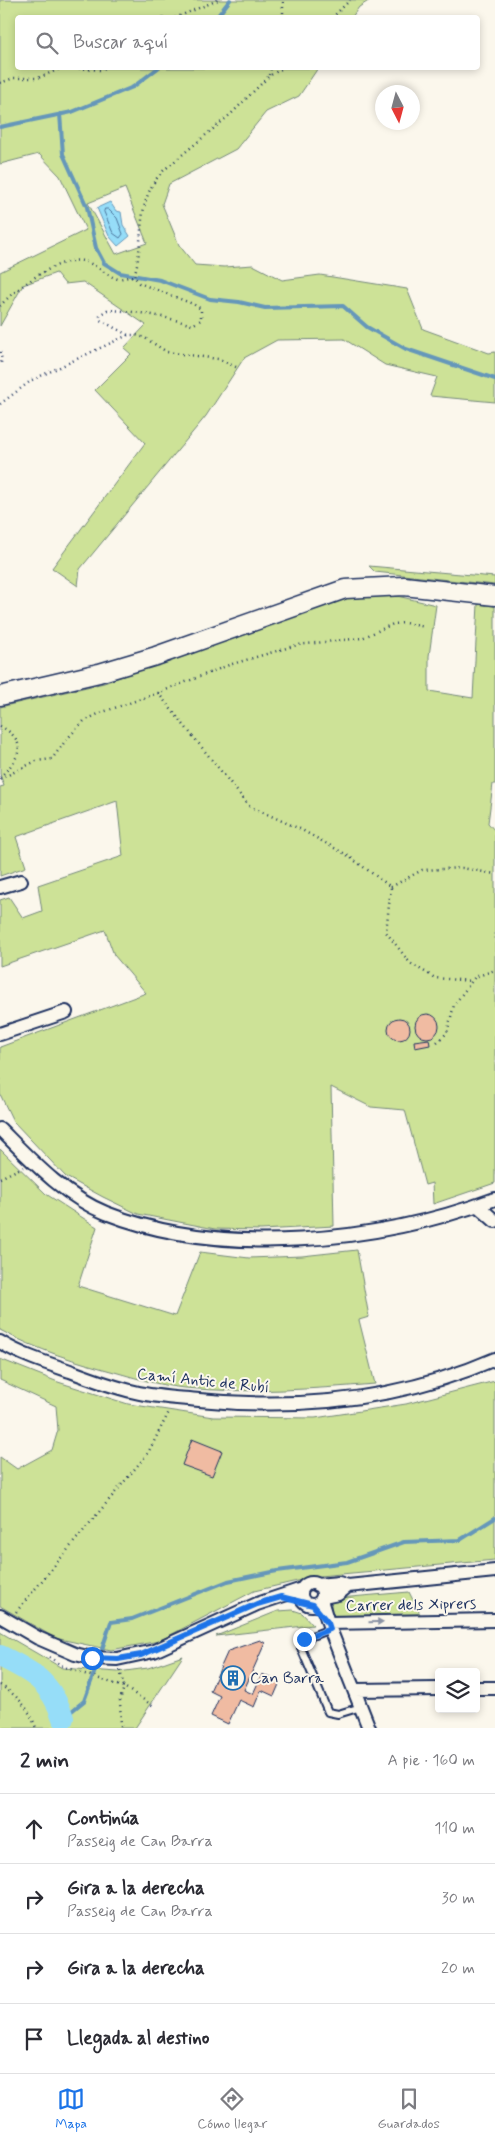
<!DOCTYPE html>
<html lang="es">
<head>
<meta charset="utf-8">
<style>
  body { margin:0; font-family:Mynerve,sans-serif; background:#f7f7f7; color:#2b2b33 }
  .controls { position:absolute; right:15px; bottom:15px; display:grid; overflow:hidden; border-radius:5px; box-shadow:0 2px 8px #0003 }
  .controls button { width:45px; height:45px; display:grid; place-items:center; padding:0; border:0; border-bottom:1px solid #e1e1e2; background:#fff; color:#2b2b33; font:25px sans-serif }
  .compass { position:absolute; left:375px; top:85px; width:45px; height:45px; border-radius:50%; background:#fff; box-shadow:0 2px 8px #0003; rotate:174deg }
  .stop { position:absolute; width:15px; height:15px; margin:-11px; border:4px solid #1a73e8; border-radius:50%; background:#fff }
  .stop.end { background:#1a73e8; border-color:#fff; box-shadow:0 1px 5px #0008 }
  .list { margin:0; padding:0; list-style:none }
  h2 { display:flex; justify-content:space-between; align-items:center; height:65px; margin:0; padding:0 20px; font-size:21px }
  h2 small { font-size:16px; font-weight:400; color:#7c7c81 }
  .list li { display:grid; grid-template-columns:32px 1fr auto; gap:15px; align-items:center; box-sizing:border-box; height:70px; padding:0 20px; border-top:1px solid #e1e1e2 }
  .list b { display:block; font-size:19px; white-space:nowrap }
  .list p { margin:0; font-size:16px; white-space:nowrap; color:#7c7c81 }
  .list em { font-size:16px; font-style:normal; color:#7c7c81 }
  .icon { flex:none; width:28px; height:28px; fill:none; stroke:currentColor; stroke-width:2; stroke-linecap:round; stroke-linejoin:round }
  .map { position:relative; flex:none; width:495px; height:1728px; overflow:hidden }
  .search { position:absolute; background:#fff; box-shadow:0 2px 8px #0003; left:15px; right:15px; top:15px; height:55px; display:flex; align-items:center; gap:12px; box-sizing:border-box; padding:0 18px; border-radius:5px; color:#7c7c81; font-size:19px }
  .sheet { height:345px; background:#fff }
  nav { display:flex; justify-content:space-around; align-items:center; box-sizing:border-box; height:70px; border-top:1px solid #e1e1e2; background:#fff; font-size:14px; color:#7c7c81 }
  nav a { display:grid; justify-items:center; gap:2px }
  nav .on { color:#1a73e8 }
  .map>svg:first-child { display:block }
  .green { fill:#cde297; stroke:#74887a; fill-rule:evenodd }
  .water { fill:#96ddf8; stroke:#6597ba }
  .lines { fill:none; stroke-linecap:round; stroke-linejoin:round }
  .shore { stroke:#4c759c; stroke-width:1 }
  .stream { stroke:#6597ba; stroke-width:4 }
  .river { stroke:#96ddf8; stroke-width:22 }
  .building { fill:#f0bba2; stroke:#1b2f5e }
  .lane-casing { stroke:#1b2f5e; stroke-width:10 }
  .street-casing { stroke:#1b2f5e; stroke-width:16 }
  .secondary-casing { stroke:#1b2f5e; stroke-width:21 }
  .path { stroke:#1b2f5e; stroke-width:2.5; stroke-dasharray:1 4; stroke-linecap:butt }
  .lane { stroke:#fbf7ec; stroke-width:6 }
  .street { stroke:#fbf7ec; stroke-width:12 }
  .secondary { stroke:#fbf7ec; stroke-width:18 }
  .oneway { fill:#8b93a5 }
  .route { stroke:#1a73e8; stroke-width:6 }
  .labels { text-anchor:middle; dominant-baseline:central; stroke-width:4; stroke-linejoin:round; paint-order:stroke }
  .street-label { font-size:16px; fill:#1b2f5e; stroke:#fbf7ec }
  .poi-label { font-size:16px; fill:#1b2f5e; stroke:#fbf7ec; text-anchor:start }
</style>
</head>
<body>
<div class="map">
<svg width="495" height="1728" viewBox="0 0 495 1728">
  <rect width="100%" height="100%" fill="#fbf7ec"/>
  <filter id="ink" filterUnits="userSpaceOnUse"><feTurbulence type="fractalNoise" baseFrequency=".02" numOctaves="2"/><feDisplacementMap in="SourceGraphic" scale="10" xChannelSelector="R" yChannelSelector="G"/><feConvolveMatrix kernelMatrix="1 2 1 2 8 2 1 2 1" color-interpolation-filters="sRGB"/></filter>
  <g filter="url(#ink)">
    <path class="green" d="M0,0H370L359,7L352,17L18,18V68H318L299,96L266,112L236,149L169,184L162,204L179,245L195,265L224,267L253,265L282,280L320,275L407,289L423,329L489,353L495,352V402L430,396L437,377L385,365L344,339L277,340L244,358L206,416L80,569L78,586L52,568L145,443L95,390L131,354L124,348L146,325L83,282L65,284L56,273L23,285L0,326V272L86,230L60,176L39,154L0,164ZM125,188L147,243L116,254L88,203Z
      M369,566L495,577V585L375,572Z
      M397,596L436,605L429,656V691L473,698L478,604L495,606V784H493L488,823L495,831V1183L433,1204L432,1183L425,1185L405,1110L371,1107L331,1087L334,1226L261,1230L215,1229L138,1214L103,1197L66,1177L13,1121L0,1094V1047L146,993L114,955L105,930L0,966V900L9,897L23,918L42,911L38,885L123,856L117,801L16,837L26,867L0,876V787L4,786L0,774V707L104,683L273,620L344,598Z
      M0,1149L46,1194L97,1227L78,1286L175,1316L200,1252L249,1258L302,1256L357,1250L369,1317L359,1320L375,1384C312,1389 248,1394 185,1388C162,1386 139,1379 118,1373C77,1362 37,1350 0,1330Z
      M0,1359L58,1382L128,1404L213,1417L315,1418L406,1404L495,1381V1560L319,1576L254,1591L159,1641L111,1650L55,1638L0,1606V1457L17,1469L52,1450L58,1430L56,1406L0,1380Z
      M409,1592L421,1616L338,1618L332,1614L331,1603L339,1598Z
      M293,1610L302,1613L313,1625L216,1636L278,1611Z
      M0,1632L62,1668L118,1672L148,1668L183,1656L135,1728H0Z"/>
    <path class="water" d="M110,202L116,211L121,212L123,225L130,236L118,246L109,236L97,208Z"/>
    <g class="lines">
      <path class="shore" d="M105,209H108L117,218L123,234L120,238L113,233L104,212Z"/>
      <path class="stream" d="M216,18L230,0
        M60,114L63,154L87,207L96,248L104,263L120,273L160,280L210,299L239,302L265,308L343,306L367,327L406,349L495,379
        M0,127L72,112L133,87L158,68
        M102,1649L111,1622L132,1619L228,1581L277,1571L347,1562L404,1542L460,1540L495,1518
        M66,1728L63,1718L84,1701L96,1668"/>
      <path class="river" d="M0,1656C33,1672 51,1682 63,1718"/>
    </g>
    <path class="building" d="M415 1026a12 12 0 1 1 24 0a12 12 0 1 1-24 0Z
      M388 1029a11 11 0 1 1 22 0a11 11 0 1 1-22 0Z
      M429,1039L430,1045L415,1048L414,1041Z
      M192,1439L222,1451L212,1476L182,1465Z
      M260,1640L265,1643L244,1690L253,1694L262,1674L280,1682L274,1696L261,1690L254,1707L239,1700L228,1724L211,1716L220,1696L210,1691L228,1651Z"/>
    <g class="lines">
      <g class="lane-casing">
        <path id="lane" d="M330,1629L304,1639L301,1648L328,1712L338,1714L361,1707"/>
      </g>
      <g class="street-casing">
        <path id="street" d="M0,887L21,881
          M0,1034L66,1012
          M0,1129C31,1160 64,1196 106,1213C223,1259 379,1242 495,1199
          M478,1206L495,1221
          M0,1342C21,1355 46,1363 70,1371C91,1379 113,1387 135,1392C155,1397 178,1398 199,1400C300,1410 401,1400 495,1359
          M301 1594a11 11 0 1 1 22 0a11 11 0 1 1-22 0Z
          M317,1585L339,1583L348,1586L495,1571
          M323,1597L338,1594L348,1586
          M321,1600L330,1629L369,1728
          M0,1616L38,1638L75,1654L92,1658L117,1659L154,1651L257,1604L302,1589
          M328,1623L495,1620
          M476,1688H495
          M354,1690L439,1689"/>
      </g>
      <g class="secondary-casing">
        <path id="secondary" d="M0,696L99,673L156,656L345,589L404,586L495,596"/>
      </g>
      <path class="path" d="M175,18L218,0
        M283,18V0
        M332,18L350,0
        M74,68L100,70L105,68
        M269,75L271,68
        M0,83L14,78H38L62,68
        M0,306C15,289 59,256 83,261C96,264 105,275 118,279L134,276
        M0,352L2,360L0,365
        M236,367L218,359L167,352L145,338L136,335H128L100,320V315L107,310C136,311 164,316 192,325L201,320V309L193,304L139,283L134,276C146,239 133,201 164,170L231,114L269,76L283,68
        M0,404L32,380L128,335
        M158,693L249,806L300,829L347,855L391,887L386,932L410,963L435,978L472,981
        M0,726C30,742 19,759 0,777
        M0,779L36,761L52,759L66,740L84,721L100,713L158,693L229,665L297,645L362,638L393,624L405,623L425,627
        M391,887L422,870L462,868L495,874
        M437,1042L447,1033L454,1005L475,977L495,970
        M0,1178L23,1167
        M16,1612L148,1453L170,1410
        M49,1657L64,1667L124,1687L120,1700L121,1728
        M120,1670L124,1687L155,1707
        M0,1685C18,1696 29,1708 36,1728"/>
      <use href="#lane" class="lane"/>
      <use href="#street" class="street"/>
      <use href="#secondary" class="secondary"/>
    </g>
    <defs><path id="oneway-solid" d="M-6-.8H1V-3.2L6.5 0L1 3.2V.8H-6Z" transform="scale(1.25)"/></defs>
    <use class="oneway" href="#oneway-solid" transform="translate(376 1622) rotate(-1)"/>
  </g>
  <g class="lines" filter="url(#ink)">
    <path class="route" d="M92,1658L118,1659L141,1655L257,1604L281,1597L313,1605L328,1623L330,1629L304,1639"/>
  </g>
  <defs>
    <g id="building-ring" transform="scale(1.25)"><circle r="9.5" fill="#fbf7ec" stroke="#1f6fb2" stroke-width="1.5"/><path d="M-4-6H4V6H1V3H-1V6H-4ZM-2.5-4.3h1.7v1.8h-1.7ZM.8-4.3h1.7v1.8H.8ZM-2.5-1h1.7V.8h-1.7ZM.8-1h1.7V.8H.8Z" fill="#1f6fb2"/></g>
  </defs>
  <g fill-rule="evenodd">
    <use href="#building-ring" x="233" y="1678"/>
  </g>
  <g class="labels">
    <g class="street-label">
      <text transform="translate(203 1381) rotate(6)">Camí Antic de Rubí</text>
      <text transform="translate(411 1605) rotate(-1)">Carrer dels Xiprers</text>
    </g>
    <g class="poi-label">
      <text x="250" y="1678">Can Barra</text>
    </g>
  </g>
</svg>
<div class="controls">
<button><svg class="icon" aria-label="layers" viewBox="0 0 24 24"><path d="M12 4l9 5-9 5-9-5zM3 14l9 5 9-5"/></svg></button>
</div>
<svg class="compass" viewBox="-18 -18 36 36"><path d="M0-13l5 13h-10z" fill="#e53935"/><path d="M0 13l5-13h-10z" fill="#7c7c81"/></svg>
<div class="stop" style="left:92px;top:1658px"></div>
<div class="stop end" style="left:304px;top:1639px"></div>
<div class="search"><svg class="icon" aria-label="search" viewBox="0 0 24 24"><circle cx="10" cy="10" r="6"/><path d="M15 15l6 6"/></svg>Buscar aquí</div>
</div>
<section class="sheet">
<h2>2 min<small>A pie · 160 m</small></h2>
<ul class="list">
<li><svg class="icon" aria-label="ahead" viewBox="0 0 24 24"><path d="M12 20V5M6 11l6-6 6 6"/></svg><div><b>Continúa</b><p>Passeig de Can Barra</p></div><em>110 m</em></li>
<li><svg class="icon" aria-label="right" viewBox="0 0 24 24"><path d="M7 20v-9h11M14 6l5 5-5 5"/></svg><div><b>Gira a la derecha</b><p>Passeig de Can Barra</p></div><em>30 m</em></li>
<li><svg class="icon" aria-label="right" viewBox="0 0 24 24"><path d="M7 20v-9h11M14 6l5 5-5 5"/></svg><div><b>Gira a la derecha</b></div><em>20 m</em></li>
<li><svg class="icon" aria-label="arrive" viewBox="0 0 24 24"><path d="M6 21V4h12l-3 4 3 4H6"/></svg><div><b>Llegada al destino</b></div></li>
</ul>
</section>
<nav>
<a class="on"><svg class="icon" aria-label="map" viewBox="0 0 24 24"><path d="M3 6l6-2 6 2 6-2v14l-6 2-6-2-6 2zM9 4v14M15 6v14"/></svg>Mapa</a>
<a><svg class="icon" aria-label="directions" viewBox="0 0 24 24"><path d="M12 3l9 9-9 9-9-9zM9 14v-3h6M13 9l2 2-2 2"/></svg>Cómo llegar</a>
<a><svg class="icon" aria-label="saved" viewBox="0 0 24 24"><path d="M7 4h10v16l-5-4-5 4z"/></svg>Guardados</a>
</nav>
</body>
</html>
